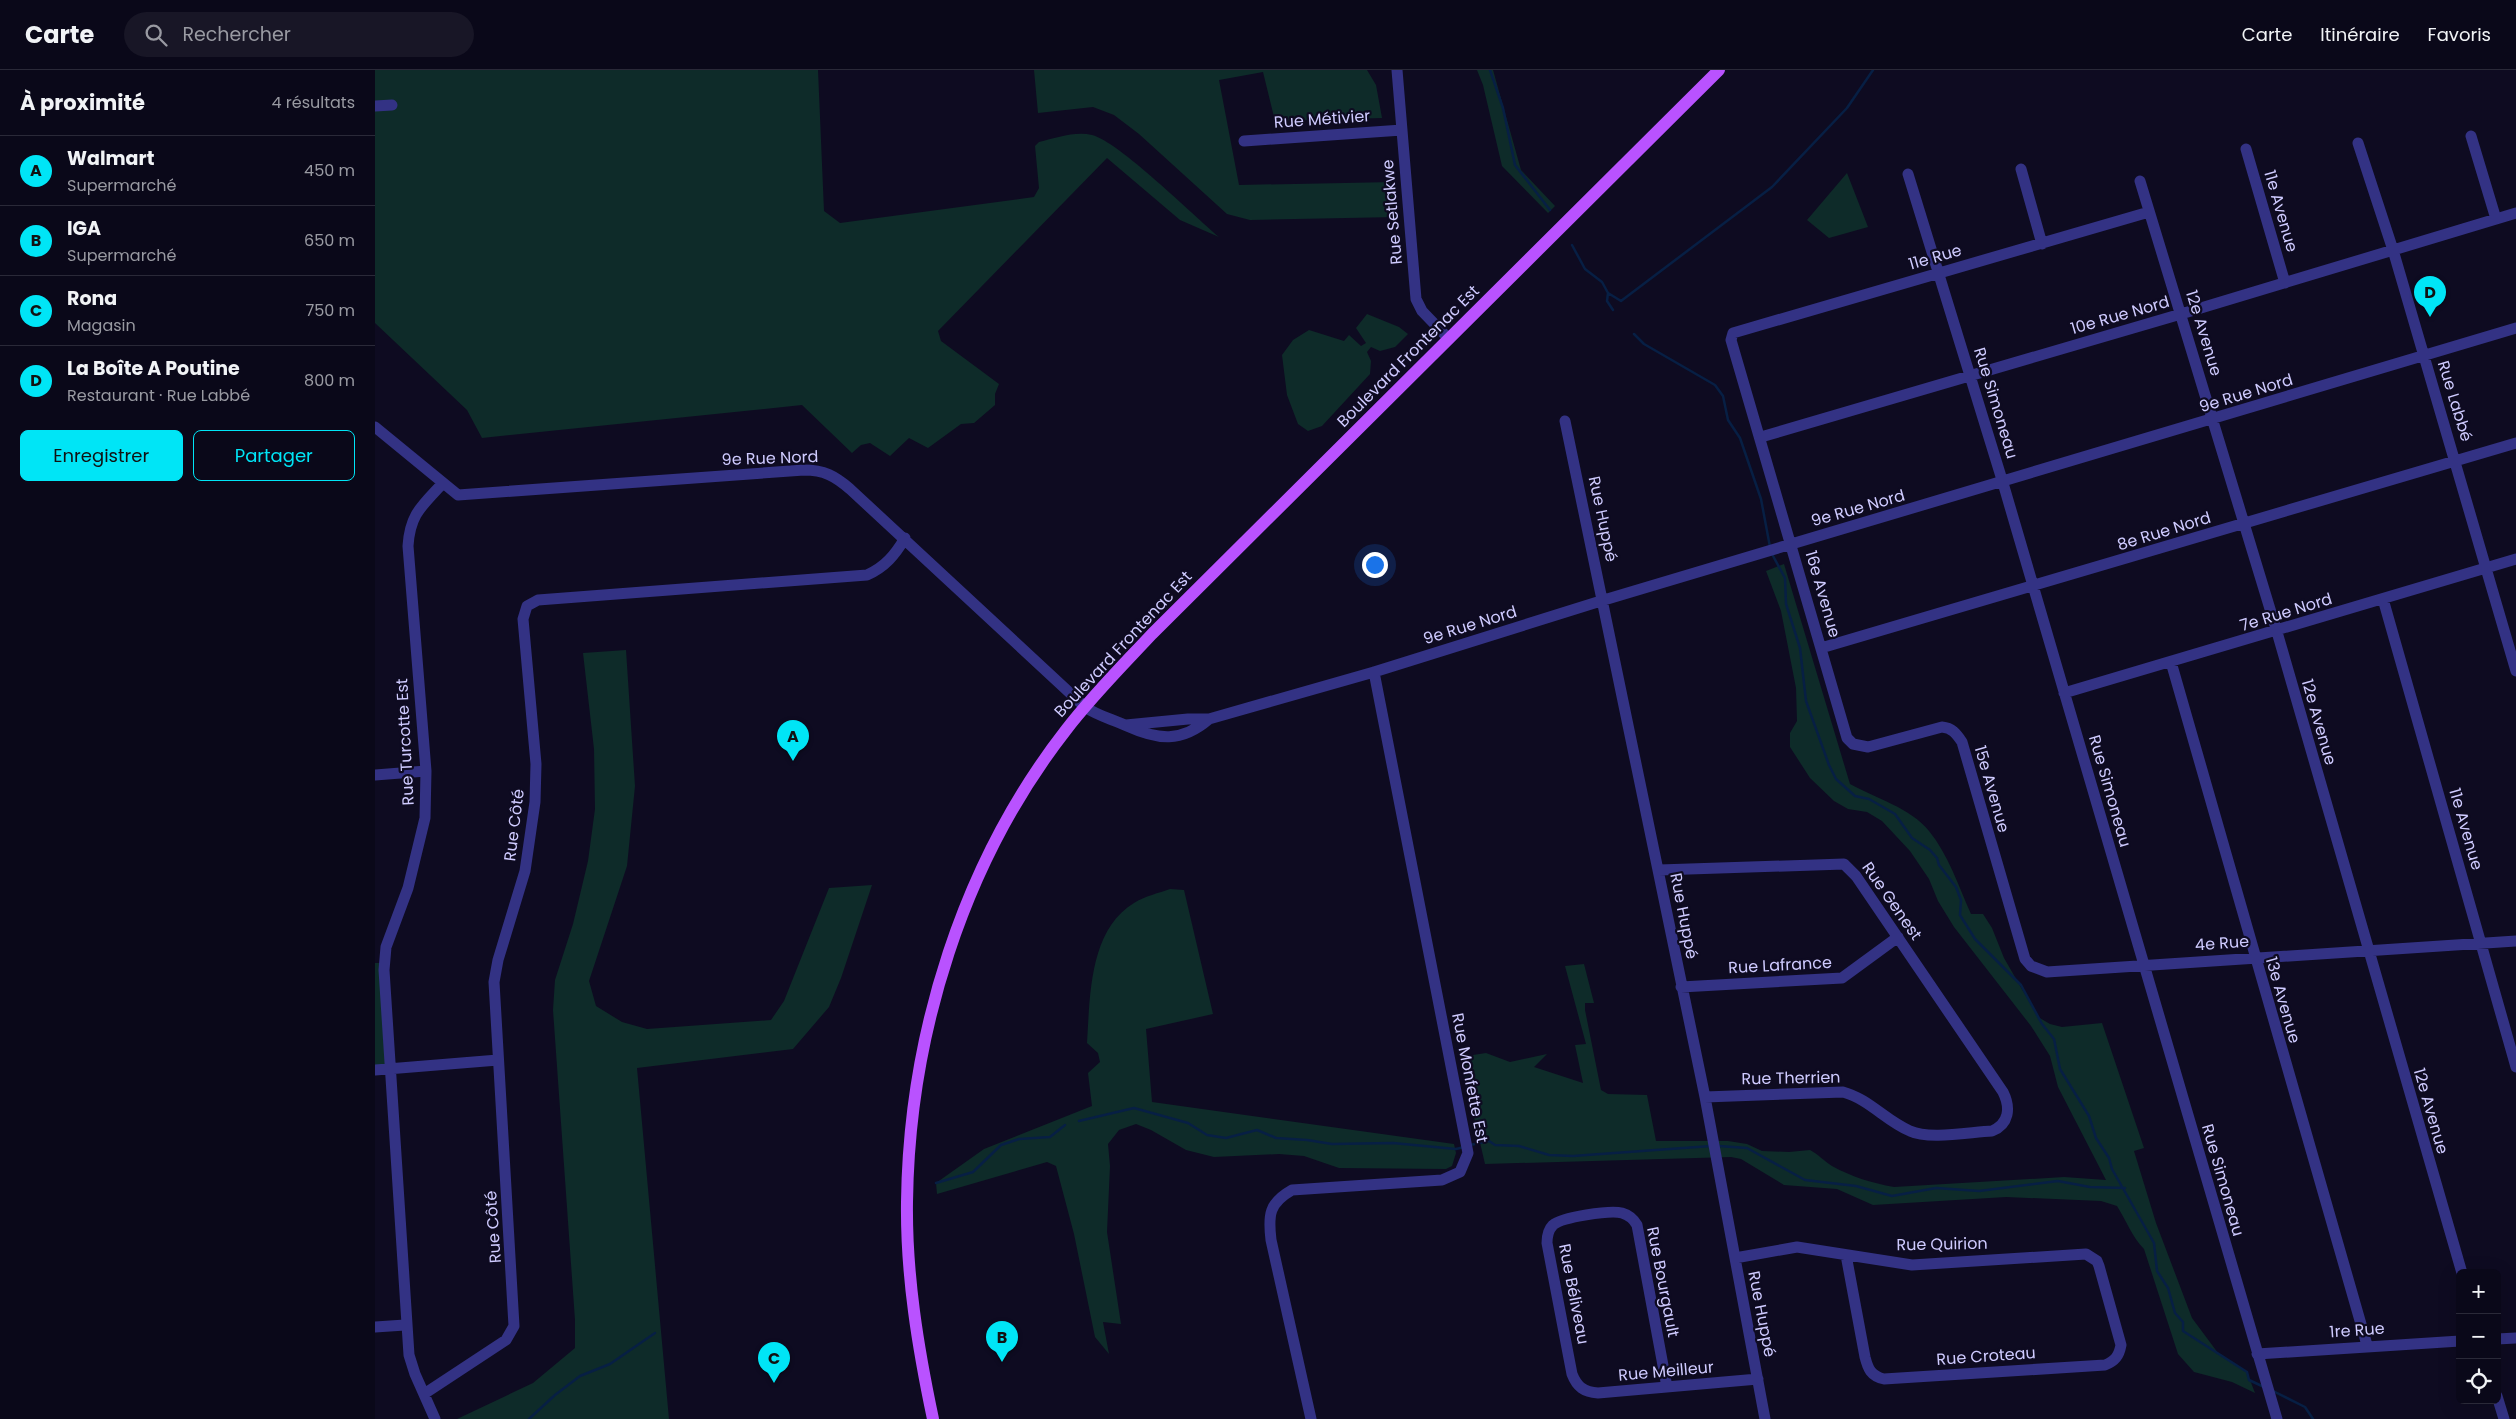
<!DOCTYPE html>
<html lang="fr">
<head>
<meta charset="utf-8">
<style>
  body { margin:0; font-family:Poppins,sans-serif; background:#181626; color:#f1f3f6 }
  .controls { position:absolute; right:15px; bottom:15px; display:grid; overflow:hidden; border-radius:8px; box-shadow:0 5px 20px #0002 }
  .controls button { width:45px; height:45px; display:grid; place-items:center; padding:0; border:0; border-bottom:1px solid #2a2938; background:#0a0819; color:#f1f3f6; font:25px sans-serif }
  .you { position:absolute; left:999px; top:494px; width:18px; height:18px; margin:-12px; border:4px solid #fff; border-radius:50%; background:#1a73e8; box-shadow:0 0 0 8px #1a73e833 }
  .badge { display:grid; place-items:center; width:32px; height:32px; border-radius:50%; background:#00e5f6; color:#111; font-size:16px; font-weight:700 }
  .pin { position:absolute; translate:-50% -41px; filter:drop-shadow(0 1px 2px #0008) }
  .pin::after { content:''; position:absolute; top:26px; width:18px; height:15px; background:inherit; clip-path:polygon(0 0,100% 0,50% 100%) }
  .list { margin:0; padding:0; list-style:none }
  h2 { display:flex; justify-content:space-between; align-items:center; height:65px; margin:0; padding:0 20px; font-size:21px }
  h2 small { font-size:16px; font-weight:400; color:#999aa2 }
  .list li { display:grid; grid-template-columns:32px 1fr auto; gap:15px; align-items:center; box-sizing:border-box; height:70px; padding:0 20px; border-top:1px solid #2a2938 }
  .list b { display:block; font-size:19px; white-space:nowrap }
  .list p { margin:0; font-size:16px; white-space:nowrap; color:#999aa2 }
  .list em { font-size:16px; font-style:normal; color:#999aa2 }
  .actions { display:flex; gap:10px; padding:15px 20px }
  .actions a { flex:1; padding:11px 0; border:1px solid #00e5f6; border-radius:8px; text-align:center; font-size:18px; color:#00e5f6 }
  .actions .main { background:#00e5f6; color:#111 }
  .icon { flex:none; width:28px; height:28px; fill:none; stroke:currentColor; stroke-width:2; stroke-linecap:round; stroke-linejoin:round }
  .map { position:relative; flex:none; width:2141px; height:1349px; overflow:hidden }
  header { display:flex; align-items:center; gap:30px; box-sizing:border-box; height:70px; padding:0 25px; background:#0a0819; border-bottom:1px solid #2a2938 }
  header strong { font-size:24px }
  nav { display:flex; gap:28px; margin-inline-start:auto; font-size:18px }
  .search { width:350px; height:45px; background:#181626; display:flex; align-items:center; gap:12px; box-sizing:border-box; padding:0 18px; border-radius:28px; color:#999aa2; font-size:19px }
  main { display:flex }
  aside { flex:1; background:#0a0819 }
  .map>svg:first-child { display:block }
  .green { fill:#0e2b29 }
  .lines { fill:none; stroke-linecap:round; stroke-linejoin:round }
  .stream { stroke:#071f44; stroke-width:2.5 }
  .minor { stroke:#333284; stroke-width:11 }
  .major { stroke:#b952ff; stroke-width:12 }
  .labels { text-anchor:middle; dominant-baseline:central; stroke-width:4.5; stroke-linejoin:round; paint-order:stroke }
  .street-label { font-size:16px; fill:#cfcbff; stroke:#0e0b21 }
</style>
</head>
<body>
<header>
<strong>Carte</strong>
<div class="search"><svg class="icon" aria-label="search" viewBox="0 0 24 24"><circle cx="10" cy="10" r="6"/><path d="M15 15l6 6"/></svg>Rechercher</div>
<nav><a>Carte</a><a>Itinéraire</a><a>Favoris</a></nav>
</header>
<main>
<aside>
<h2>À proximité<small>4 résultats</small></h2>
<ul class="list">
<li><span class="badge">A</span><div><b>Walmart</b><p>Supermarché</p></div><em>450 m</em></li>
<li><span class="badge">B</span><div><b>IGA</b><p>Supermarché</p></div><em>650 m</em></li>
<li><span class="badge">C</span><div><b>Rona</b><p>Magasin</p></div><em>750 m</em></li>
<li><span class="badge">D</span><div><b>La Boîte A Poutine</b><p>Restaurant · Rue Labbé</p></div><em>800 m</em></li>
</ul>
<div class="actions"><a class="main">Enregistrer</a><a>Partager</a></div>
</aside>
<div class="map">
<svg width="2141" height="1349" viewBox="0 0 2141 1349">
  <rect width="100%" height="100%" fill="#0e0b21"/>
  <path class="green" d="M0,0H443L449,141L465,153L659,127L664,118L660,76L664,72C681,68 700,61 717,65C743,71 819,146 844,167L805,150L732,88L563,261L566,271L624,314L620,324V335L599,353L586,354L553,378L534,368L515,386L495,373L486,375L477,383L427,335L107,368L92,340L0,253Z
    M659,0H992L1001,15L1007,48L900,51L888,2L844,10L864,115L1019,112L1022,147L875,150L852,144L764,64L739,45L718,37L663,43Z
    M1102,0H1118L1146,100L1180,136L1173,143L1127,96L1108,15Z
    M1472,103L1493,157L1454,168L1432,150Z
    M992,244L1024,257L1033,264L1020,277L1005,281L996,277L992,282L996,291L995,304L947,356L933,361L923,354L912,325L907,285L918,270L934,260L969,271L974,265L986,276L991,273L981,258Z
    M1409,494L1475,714C1500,728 1536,738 1554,761C1573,784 1584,817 1596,844H1608L1617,858L1629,888L1663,947L1675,954L1687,957L1727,953L1769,1078L1759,1081L1781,1153L1817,1248L1843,1283L1872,1302L1880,1323L1857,1312L1819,1302L1803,1284L1769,1179C1757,1167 1751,1150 1742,1136L1726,1131L1631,1127L1498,1135L1462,1119L1409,1115L1366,1089L1356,1087L1110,1094L1085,987L1111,983L1135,992L1172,984L1159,997L1208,1013L1200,975L1211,974L1190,896L1209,894L1219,933H1210V940L1226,1020L1233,1024L1272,1025L1281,1071H1353L1372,1074L1387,1081L1414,1082L1435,1080C1443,1084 1449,1091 1457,1096C1477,1107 1497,1113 1519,1117L1689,1107L1731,1110L1683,1017L1675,986L1656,956L1579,857L1563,831L1554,809L1535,781L1507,751L1492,742L1473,739L1459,731L1435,708L1415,677V663L1422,651L1421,618L1406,541L1391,501Z
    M251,580L260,716L252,796L214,911L221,936L247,952L272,959L396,950L409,931L454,818L497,815L466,908L454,937L418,979L262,998L294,1349H82L158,1313L200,1278V1250L178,940L180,910L198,854L213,791L220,739L219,679L208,583Z
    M795,819L809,820L838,944L771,959L777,1032L1079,1074L1081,1083L1077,1096L1071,1099L964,1098L929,1086L904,1084L839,1087L811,1080L776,1060L761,1054L744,1060L733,1074L735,1096L732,1162L746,1254L728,1252L734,1284L720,1267L699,1164L681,1096L672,1092L562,1124L561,1113L609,1079L717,1036L713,1003L725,992L723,983L712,973C715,927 714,860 759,833C770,826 784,823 795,819Z
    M0,893H10L16,999L0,1000Z"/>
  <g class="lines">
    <path class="stream" d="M1115,0L1128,38L1140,95L1175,140
      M1197,175L1210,199L1227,212L1233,223L1232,231L1238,240
      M1233,223L1246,231L1397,117L1472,38L1498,0
      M1259,264L1269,274L1340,315L1348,326L1353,350L1365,368L1386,429L1395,477
      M1397,484L1410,508L1411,534L1425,578L1431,631L1454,695L1461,709L1480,726L1494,729L1520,744L1537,768L1555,780L1562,788L1564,795L1581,817L1586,830L1585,845L1600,869L1646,915L1667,954L1679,969L1685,999L1714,1046L1721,1068L1734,1088L1737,1099L1779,1173L1782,1201L1793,1218L1800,1243L1808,1252V1261L1872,1302L1874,1310L1889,1317
      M704,1051L759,1038L813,1053L832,1065L851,1068L882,1060L901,1068L932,1070L957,1074L1018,1073L1081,1079L1089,1077
      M1095,1075L1114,1071L1120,1075L1144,1076L1174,1085L1198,1086L1336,1076
      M1344,1076L1372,1078L1430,1110L1481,1116L1517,1126L1561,1118L1604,1121L1683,1111L1715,1117L1750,1118
      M561,1113L598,1102L626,1075L644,1069L675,1067L690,1055
      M1898,1321L1930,1337L1938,1349
      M154,1349L180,1325L205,1306L235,1294L280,1263"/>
    <path class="minor" d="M1022,0L1041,229L1047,241L1074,269
      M0,36L17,35
      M2096,66L2121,149
      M869,71L1027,60
      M1983,73L2018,180L2141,601
      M1871,79L1910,213
      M1646,99L1667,174
      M1533,104L1628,413L1902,1349
      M1765,111L1902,562L2087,1203
      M1774,142L1358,263L1356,270L1472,668L1478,674L1493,677L1567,657C1577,658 1581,663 1587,672L1650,889L1656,896L1672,902L2141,871
      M1190,351L1330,1027L1390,1349
      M0,357L83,425L429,400C449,400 460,406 475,419L710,637C723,646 737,649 752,656C783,670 806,673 834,649
      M1386,367L1806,244L2141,143
      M2008,529L2141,997
      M1446,578L2141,373
      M1796,592L1992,1275
      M1689,623L2141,489
      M751,655L813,649H834L999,602L1229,530L2141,258
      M0,705L51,701
      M1284,800L1469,794L1481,806L1628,1022C1636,1038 1634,1054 1617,1061C1595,1062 1554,1070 1535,1061C1511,1051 1494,1029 1468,1022L1330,1027
      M1306,917L1467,908L1523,867
      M0,1000L123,990
      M1360,1188L1422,1177L1537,1195L1711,1184L1722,1191L1724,1196L1746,1275C1744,1286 1740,1291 1730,1295L1509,1309C1496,1306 1493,1299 1490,1287L1471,1185
      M0,1257L30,1255
      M2122,1269L2141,1268
      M1882,1284L2085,1271
      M1292,1317L1262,1155C1258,1148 1254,1145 1247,1143C1235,1140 1187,1147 1178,1155C1173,1160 1172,1166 1172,1173L1197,1304C1202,1317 1209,1322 1223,1323L1383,1309
      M49,1324L131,1270L139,1256L119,912L123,890L150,801L160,732L161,694L148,549L152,536L163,530L492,505C510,497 520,485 530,468
      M2122,1326L2129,1349
      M60,1349L40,1304L34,1285L9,900L11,877L33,818L50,748L51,701L33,476C35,444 47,436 67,414
      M936,1349L896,1170C893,1145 894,1133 917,1120L1067,1110L1085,1102L1093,1083L999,602"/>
    <path class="major" d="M558,1349C543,1278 531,1205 532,1132C534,965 588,792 691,660C717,626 748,595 777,564L1344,0"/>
  </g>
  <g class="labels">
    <g class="street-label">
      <text transform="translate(947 49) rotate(-4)">Rue Métivier</text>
      <text transform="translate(1906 141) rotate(74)">11e Avenue</text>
      <text transform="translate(1017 142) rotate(-95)">Rue Setlakwe</text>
      <text transform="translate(1560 187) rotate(-16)">11e Rue</text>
      <text transform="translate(1745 245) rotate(-16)">10e Rue Nord</text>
      <text transform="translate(1829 263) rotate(73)">12e Avenue</text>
      <text transform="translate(1033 286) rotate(-45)">Boulevard Frontenac Est</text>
      <text transform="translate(1871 323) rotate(-17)">9e Rue Nord</text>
      <text transform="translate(2080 331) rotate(73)">Rue Labbé</text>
      <text transform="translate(1621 333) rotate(73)">Rue Simoneau</text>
      <text transform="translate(395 388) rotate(-2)">9e Rue Nord</text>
      <text transform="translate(1483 438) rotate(-16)">9e Rue Nord</text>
      <text transform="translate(1228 449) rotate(78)">Rue Huppé</text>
      <text transform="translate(1789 461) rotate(-17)">8e Rue Nord</text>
      <text transform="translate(1448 524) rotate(74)">16e Avenue</text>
      <text transform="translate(1911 542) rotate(-17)">7e Rue Nord</text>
      <text transform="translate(1095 555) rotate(-17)">9e Rue Nord</text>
      <text transform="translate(748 574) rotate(-47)">Boulevard Frontenac Est</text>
      <text transform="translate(1944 652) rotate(74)">12e Avenue</text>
      <text transform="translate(30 672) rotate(-93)">Rue Turcotte Est</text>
      <text transform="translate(1617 719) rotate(74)">15e Avenue</text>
      <text transform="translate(1735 721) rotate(74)">Rue Simoneau</text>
      <text transform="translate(139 755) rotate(-83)">Rue Côté</text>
      <text transform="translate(2091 759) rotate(74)">11e Avenue</text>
      <text transform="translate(1517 831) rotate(55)">Rue Genest</text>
      <text transform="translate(1309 846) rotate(79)">Rue Huppé</text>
      <text transform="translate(1847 873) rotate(-4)">4e Rue</text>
      <text transform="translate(1405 895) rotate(-3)">Rue Lafrance</text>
      <text transform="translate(1908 930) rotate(74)">13e Avenue</text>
      <text transform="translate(1095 1008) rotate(79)">Rue Monfette Est</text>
      <text transform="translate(1416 1008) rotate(-1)">Rue Therrien</text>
      <text transform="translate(2056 1041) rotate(74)">12e Avenue</text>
      <text transform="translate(1848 1110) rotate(74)">Rue Simoneau</text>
      <text transform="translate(118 1157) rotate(-94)">Rue Côté</text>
      <text transform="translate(1567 1174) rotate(-1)">Rue Quirion</text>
      <text transform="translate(1288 1212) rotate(79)">Rue Bourgault</text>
      <text transform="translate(1199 1224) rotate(79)">Rue Béliveau</text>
      <text transform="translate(1387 1244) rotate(79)">Rue Huppé</text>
      <text transform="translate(1982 1260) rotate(-4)">1re Rue</text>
      <text transform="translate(1611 1286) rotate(-4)">Rue Croteau</text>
      <text transform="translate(1291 1301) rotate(-5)">Rue Meilleur</text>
    </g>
  </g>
</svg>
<div class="controls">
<button>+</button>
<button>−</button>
<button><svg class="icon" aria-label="locate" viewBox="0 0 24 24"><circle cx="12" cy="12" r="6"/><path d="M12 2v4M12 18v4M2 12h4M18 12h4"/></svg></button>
</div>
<div class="you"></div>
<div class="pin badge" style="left:418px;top:691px">A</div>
<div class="pin badge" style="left:627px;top:1292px">B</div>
<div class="pin badge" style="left:399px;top:1313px">C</div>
<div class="pin badge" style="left:2055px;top:247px">D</div>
</div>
</main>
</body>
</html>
